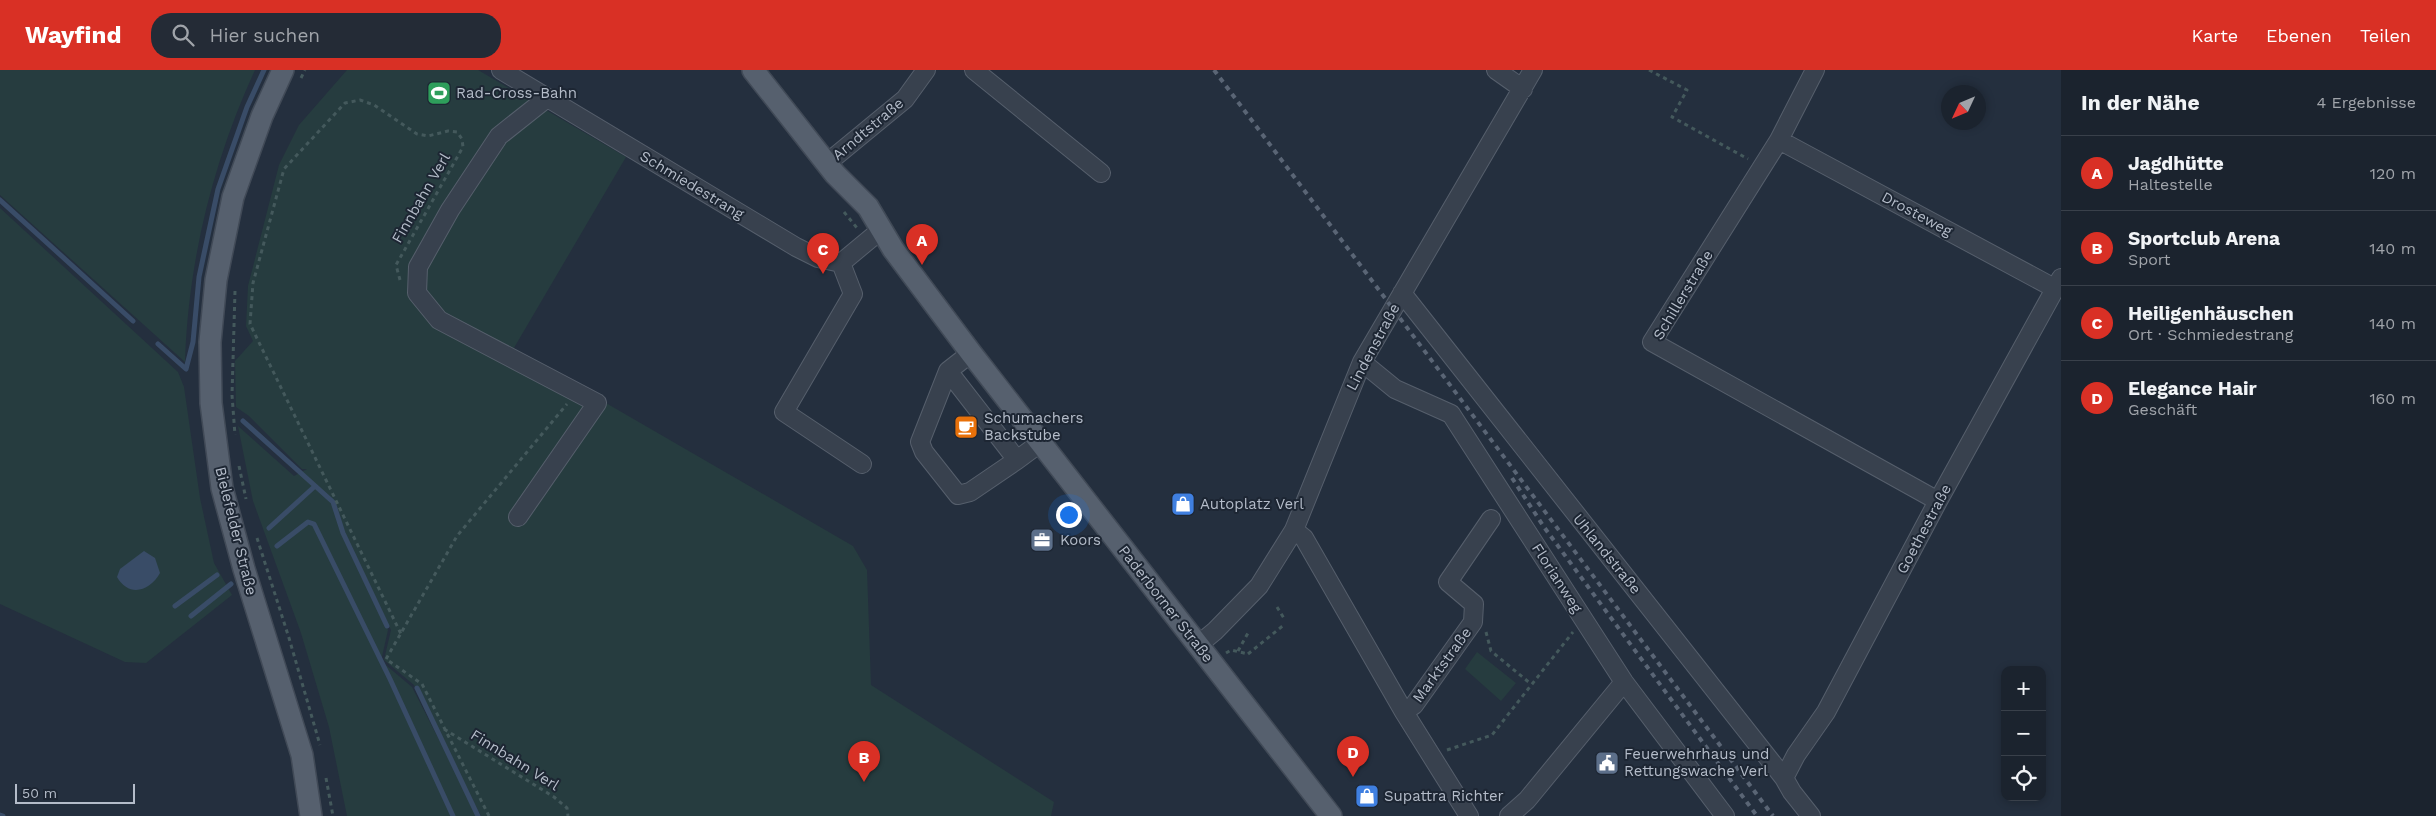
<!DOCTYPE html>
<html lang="de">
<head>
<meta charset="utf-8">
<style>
  body { margin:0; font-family:"Work Sans",sans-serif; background:#242b36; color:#f1f3f6 }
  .controls { position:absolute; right:15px; bottom:15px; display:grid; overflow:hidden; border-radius:10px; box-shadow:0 2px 8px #0003 }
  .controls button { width:45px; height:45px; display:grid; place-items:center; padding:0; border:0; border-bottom:1px solid #39404a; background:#1b232e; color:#f1f3f6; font:25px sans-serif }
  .compass { position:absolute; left:1941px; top:15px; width:45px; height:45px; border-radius:50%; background:#1b232e; box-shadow:0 2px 8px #0003; rotate:226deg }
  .scale { position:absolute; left:15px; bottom:12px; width:120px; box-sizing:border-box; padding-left:5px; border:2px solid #b4bcc9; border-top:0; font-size:14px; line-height:18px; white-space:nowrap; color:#b4bcc9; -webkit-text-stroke:4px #1d2633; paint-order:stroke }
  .you { position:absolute; left:1068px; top:444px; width:18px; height:18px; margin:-12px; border:4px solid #fff; border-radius:50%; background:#1a73e8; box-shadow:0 0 0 8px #1a73e833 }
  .badge { display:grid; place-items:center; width:32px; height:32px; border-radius:50%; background:#d93025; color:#fff; font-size:16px; font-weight:700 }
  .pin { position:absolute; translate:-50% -41px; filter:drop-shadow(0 1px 2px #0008) }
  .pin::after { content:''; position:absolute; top:26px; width:18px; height:15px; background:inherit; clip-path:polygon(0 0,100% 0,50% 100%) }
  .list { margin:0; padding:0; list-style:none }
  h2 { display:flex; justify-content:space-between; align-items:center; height:65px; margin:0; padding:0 20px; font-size:21px }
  h2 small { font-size:16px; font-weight:400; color:#a0a4aa }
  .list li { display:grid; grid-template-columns:32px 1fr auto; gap:15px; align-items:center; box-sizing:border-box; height:75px; padding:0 20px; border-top:1px solid #39404a }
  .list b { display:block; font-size:19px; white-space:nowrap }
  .list p { margin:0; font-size:16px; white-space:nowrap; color:#a0a4aa }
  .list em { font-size:16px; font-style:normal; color:#a0a4aa }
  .icon { flex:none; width:28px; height:28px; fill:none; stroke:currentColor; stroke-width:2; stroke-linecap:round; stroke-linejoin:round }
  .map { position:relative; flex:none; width:2061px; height:746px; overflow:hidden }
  header { display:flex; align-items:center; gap:30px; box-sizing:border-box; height:70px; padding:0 25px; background:#d93025; color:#fff }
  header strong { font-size:24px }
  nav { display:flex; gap:28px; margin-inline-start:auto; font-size:18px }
  .search { width:350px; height:45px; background:#242b36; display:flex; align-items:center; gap:12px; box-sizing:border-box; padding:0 18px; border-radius:20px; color:#a0a4aa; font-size:19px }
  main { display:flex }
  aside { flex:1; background:#1b232e }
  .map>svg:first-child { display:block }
  .green { fill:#263c3f }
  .water { fill:#394c67 }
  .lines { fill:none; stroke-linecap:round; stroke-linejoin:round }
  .stream { stroke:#394c67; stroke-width:5 }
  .minor-casing { stroke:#565f6c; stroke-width:20 }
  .major-casing { stroke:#414a57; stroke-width:24 }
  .path { stroke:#44595c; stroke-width:3; stroke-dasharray:4 4; stroke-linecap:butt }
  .minor { stroke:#38414e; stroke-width:18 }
  .major { stroke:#56606e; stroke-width:21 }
  .rail { stroke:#5a6575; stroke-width:4; stroke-dasharray:5 5; stroke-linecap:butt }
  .labels { text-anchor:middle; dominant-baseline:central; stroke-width:4; stroke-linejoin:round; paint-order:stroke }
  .poi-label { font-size:15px; fill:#b4bcc9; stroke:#1d2633; text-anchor:start }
  .street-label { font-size:15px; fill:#b4bcc9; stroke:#1d2633 }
</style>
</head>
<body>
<header>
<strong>Wayfind</strong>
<div class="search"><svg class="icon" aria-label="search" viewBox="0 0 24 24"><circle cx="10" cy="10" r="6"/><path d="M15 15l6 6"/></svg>Hier suchen</div>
<nav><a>Karte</a><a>Ebenen</a><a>Teilen</a></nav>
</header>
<main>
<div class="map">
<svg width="2061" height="746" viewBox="0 0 2061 746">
  <rect width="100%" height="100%" fill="#242f3e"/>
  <path class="green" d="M0,0H255C213,91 188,192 185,292L0,125Z
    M347,0H478L626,87L511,283L599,329L853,476L867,500L871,615L1054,732L1051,746H481L414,615L384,590L391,560L335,442L388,560L381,591L412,617L478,746H347L329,657L301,563L253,431L238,356L294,406L307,399H302L249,346L236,337L235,291L253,271L246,256L248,216L279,95L299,55Z
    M0,138L178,302L184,317L200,428L214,493L232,525L146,593L125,592L0,534Z
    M1477,582L1516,613L1501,631L1465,599Z"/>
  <path class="water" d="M144,481L155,488L160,503C150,521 129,528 117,507L120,499Z"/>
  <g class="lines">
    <path class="stream" d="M0,130L133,251
      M158,274L186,299L193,272L199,207L218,119L247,37L264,0
      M243,351L333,432L343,463L387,556
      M269,458L314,417
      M277,476L308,452L314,454L390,609L453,746
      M175,536L217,505
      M191,546L231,514
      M417,618L478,746
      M0,745L3,746"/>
    <g class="minor-casing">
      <path id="minor" d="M501,0L796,177L818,188L841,193L882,159
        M974,0L1101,103
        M1496,0L1523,19
        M1815,0L1779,70L1652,272L1938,431
        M1779,70L2056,219
        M826,94L905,29L926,0
        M841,193L853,224L784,342L862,394
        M1402,223L1784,708L1792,722L1811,746
        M971,283L948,301L1017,390L1040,373
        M1362,292L1395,319L1451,344L1624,612L1725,746
        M948,301L920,372L924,382L958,425L970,422L1017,390
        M518,447L597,333L439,250L417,223L418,197L450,140L499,66L547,28
        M1294,460L1304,468L1404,642L1469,746
        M1198,575L1215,561L1259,516L1294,460L1362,292L1533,0
        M1404,642L1414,635L1473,552L1474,534L1448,512L1491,449
        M1784,708L1796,685L1826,642L1938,431L2061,208
        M1509,746L1527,730L1624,612"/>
    </g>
    <g class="major-casing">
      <path id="major" d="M283,0L262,46L233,127L216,210L210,272L211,333L222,418L244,499L302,685L311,746
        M753,0L835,104L868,137L893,179L971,283L1331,746"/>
    </g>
    <path class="path" d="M1649,0L1687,20L1672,47L1748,89
      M301,8L305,0
      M844,142L857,158
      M400,210L396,195L463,77L462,69L457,62L448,61L428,66L417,64L374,35L360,30L345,33L284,99L253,213L250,254L401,564
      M235,221L232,325L235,365
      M239,396L246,429
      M257,468L289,568L320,675
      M1277,537L1285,550
      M1486,562L1491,581L1531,614
      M1238,581L1248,563
      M1226,583L1231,580L1248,584
      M1248,584L1285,554
      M444,659L554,727L567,738L568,746
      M1447,680L1492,665L1573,562
      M326,708L333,746
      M489,746L422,614L386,589L457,466L567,334"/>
    <use href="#minor" class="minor"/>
    <use href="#major" class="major"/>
    <path class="rail" d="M1214,0L1773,746
      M1512,408L1544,457L1757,746"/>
  </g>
  <defs>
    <g id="stadium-square" transform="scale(1.25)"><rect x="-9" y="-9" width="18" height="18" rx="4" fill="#2e9e5b" stroke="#1d2633"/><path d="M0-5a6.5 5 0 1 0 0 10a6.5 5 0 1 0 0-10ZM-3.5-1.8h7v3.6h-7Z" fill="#fff"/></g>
    <g id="cafe-square" transform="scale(1.25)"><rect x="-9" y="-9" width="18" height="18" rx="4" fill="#e8710a" stroke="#1d2633"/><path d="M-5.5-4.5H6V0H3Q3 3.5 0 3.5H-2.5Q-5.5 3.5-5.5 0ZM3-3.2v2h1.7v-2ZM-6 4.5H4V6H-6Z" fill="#fff"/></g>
    <g id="shop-square" transform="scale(1.25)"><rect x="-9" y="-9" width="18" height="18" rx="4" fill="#3f7fe0" stroke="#1d2633"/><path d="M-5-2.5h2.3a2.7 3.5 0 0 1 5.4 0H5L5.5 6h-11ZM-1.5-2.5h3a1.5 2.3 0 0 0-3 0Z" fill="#fff"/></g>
    <g id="office-square" transform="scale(1.25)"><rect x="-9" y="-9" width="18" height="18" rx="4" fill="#5c6f8a" stroke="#1d2633"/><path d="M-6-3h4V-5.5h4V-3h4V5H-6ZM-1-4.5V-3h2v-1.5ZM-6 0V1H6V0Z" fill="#fff"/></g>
    <g id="civic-square" transform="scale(1.25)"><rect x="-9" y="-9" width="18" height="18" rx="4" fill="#5c6f8a" stroke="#1d2633"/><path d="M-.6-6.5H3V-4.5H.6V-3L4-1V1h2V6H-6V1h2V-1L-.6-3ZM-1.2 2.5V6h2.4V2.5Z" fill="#fff"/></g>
  </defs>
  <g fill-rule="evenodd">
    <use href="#stadium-square" x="439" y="23"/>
    <use href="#cafe-square" x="966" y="357"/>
    <use href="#shop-square" x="1183" y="434"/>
    <use href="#office-square" x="1042" y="470"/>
    <use href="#civic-square" x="1607" y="693"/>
    <use href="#shop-square" x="1367" y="726"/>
  </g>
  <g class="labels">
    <g class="poi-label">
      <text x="456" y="23">Rad-Cross-Bahn</text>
      <text x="984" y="348">Schumachers<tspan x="984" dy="17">Backstube</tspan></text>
      <text x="1200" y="434">Autoplatz Verl</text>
      <text x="1060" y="470">Koors</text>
      <text x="1624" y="684">Feuerwehrhaus und<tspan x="1624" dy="17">Rettungswache Verl</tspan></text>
      <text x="1384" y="726">Supattra Richter</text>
    </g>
    <g class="street-label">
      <text transform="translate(868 59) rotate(-40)">Arndtstraße</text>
      <text transform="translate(692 115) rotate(31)">Schmiedestrang</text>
      <text transform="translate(421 128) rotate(-60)">Finnbahn Verl</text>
      <text transform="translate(1917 144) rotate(28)">Drosteweg</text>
      <text transform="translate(1683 225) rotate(-59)">Schillerstraße</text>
      <text transform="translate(1373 277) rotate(-62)">Lindenstraße</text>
      <text transform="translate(1924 459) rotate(-62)">Goethestraße</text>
      <text transform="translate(236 461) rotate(76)">Bielefelder Straße</text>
      <text transform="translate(1607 484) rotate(51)">Uhlandstraße</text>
      <text transform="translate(1557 508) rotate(57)">Florianweg</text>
      <text transform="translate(1166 534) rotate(52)">Paderborner Straße</text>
      <text transform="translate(1442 595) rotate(-54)">Marktstraße</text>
      <text transform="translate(515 690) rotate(32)">Finnbahn Verl</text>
    </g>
  </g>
</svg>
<div class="controls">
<button>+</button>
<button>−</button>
<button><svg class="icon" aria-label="locate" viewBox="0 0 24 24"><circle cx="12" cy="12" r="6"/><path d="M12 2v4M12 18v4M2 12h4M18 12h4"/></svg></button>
</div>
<svg class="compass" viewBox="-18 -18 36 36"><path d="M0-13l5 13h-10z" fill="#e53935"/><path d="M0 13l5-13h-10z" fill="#a0a4aa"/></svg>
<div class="scale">50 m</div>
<div class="you"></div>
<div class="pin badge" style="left:922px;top:195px">A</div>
<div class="pin badge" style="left:864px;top:712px">B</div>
<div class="pin badge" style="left:823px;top:204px">C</div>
<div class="pin badge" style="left:1353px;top:707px">D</div>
</div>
<aside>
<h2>In der Nähe<small>4 Ergebnisse</small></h2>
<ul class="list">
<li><span class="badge">A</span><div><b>Jagdhütte</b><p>Haltestelle</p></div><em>120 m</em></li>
<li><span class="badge">B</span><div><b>Sportclub Arena</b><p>Sport</p></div><em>140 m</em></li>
<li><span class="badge">C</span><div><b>Heiligenhäuschen</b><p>Ort · Schmiedestrang</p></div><em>140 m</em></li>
<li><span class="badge">D</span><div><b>Elegance Hair</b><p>Geschäft</p></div><em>160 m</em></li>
</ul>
</aside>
</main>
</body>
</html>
